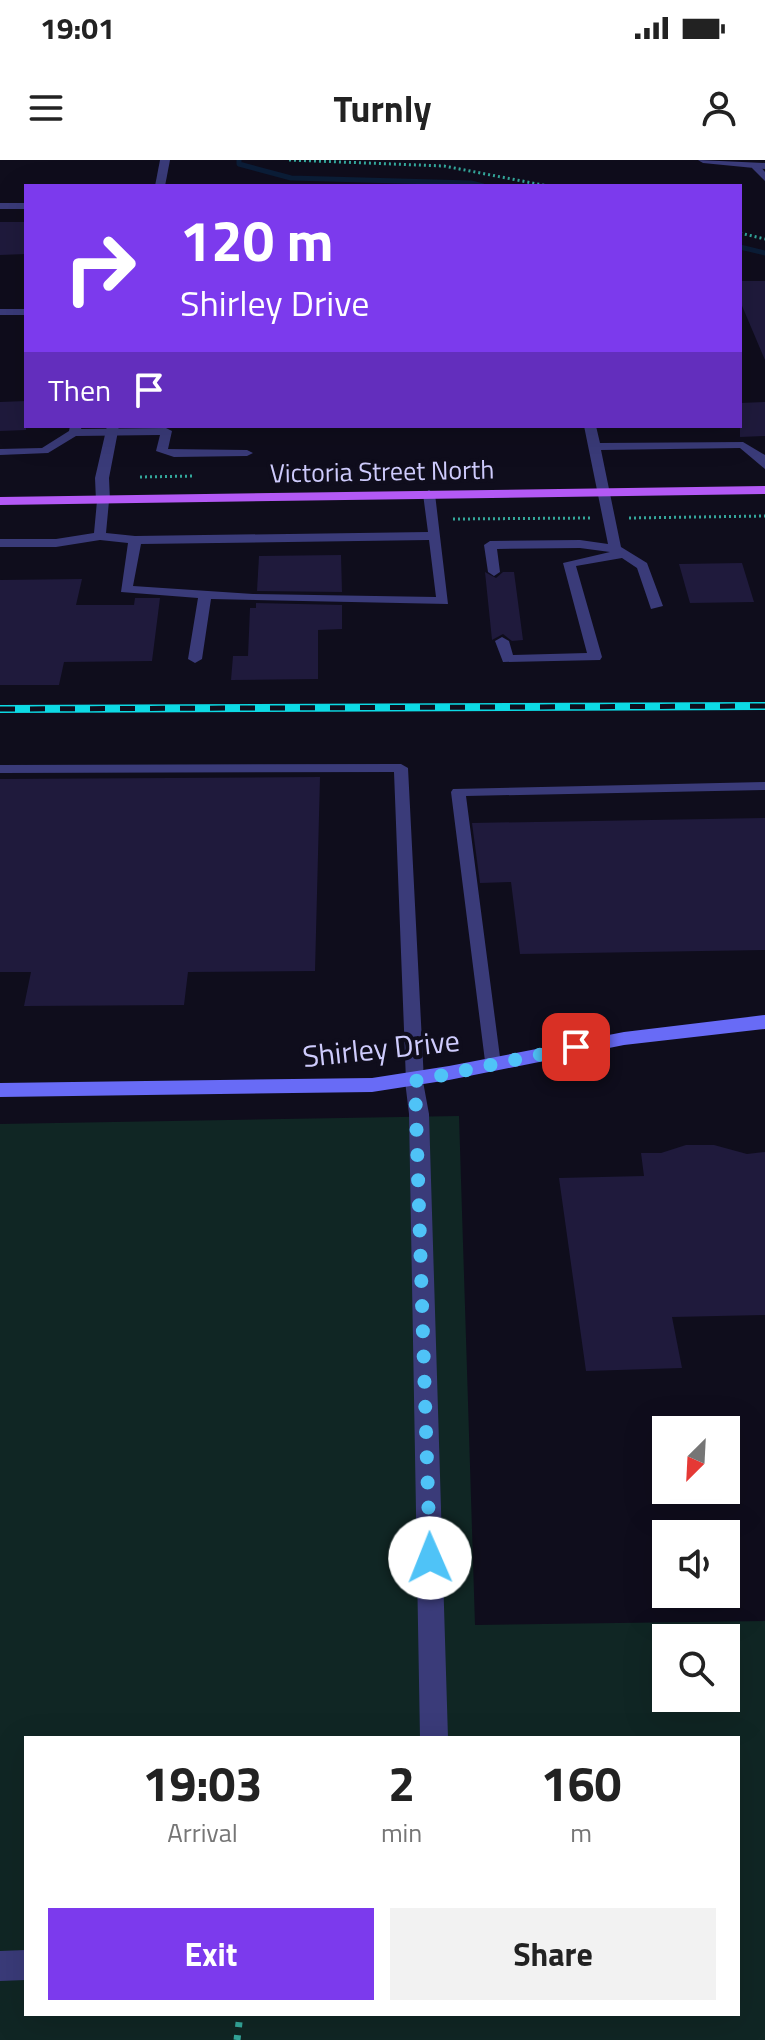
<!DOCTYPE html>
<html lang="en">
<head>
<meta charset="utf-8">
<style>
  :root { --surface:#fff; --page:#f2f2f2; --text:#222; --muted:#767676; --accent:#7c3aed }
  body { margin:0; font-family:"Titillium Web",sans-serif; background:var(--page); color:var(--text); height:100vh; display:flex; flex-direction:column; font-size:30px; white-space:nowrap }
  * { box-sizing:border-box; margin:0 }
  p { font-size:26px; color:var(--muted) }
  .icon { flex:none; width:44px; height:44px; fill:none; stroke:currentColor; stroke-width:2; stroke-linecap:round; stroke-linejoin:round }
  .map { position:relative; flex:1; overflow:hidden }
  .drawer { position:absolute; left:24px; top:1576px; width:716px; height:280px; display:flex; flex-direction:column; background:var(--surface); border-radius:0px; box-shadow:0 8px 32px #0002 }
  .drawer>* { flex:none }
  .banner { position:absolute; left:24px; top:24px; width:718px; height:244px; border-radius:0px; box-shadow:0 8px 32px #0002; background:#7c3aed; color:#fff; overflow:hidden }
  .needle { width:52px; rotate:204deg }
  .buttons { position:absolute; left:652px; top:1256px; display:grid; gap:16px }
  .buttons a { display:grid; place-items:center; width:88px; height:88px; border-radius:0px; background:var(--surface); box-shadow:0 8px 32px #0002; font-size:40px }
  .pin { position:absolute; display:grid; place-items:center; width:68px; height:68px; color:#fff; margin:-34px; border-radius:16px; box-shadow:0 4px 12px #0006 }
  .me { position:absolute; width:88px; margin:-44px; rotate:359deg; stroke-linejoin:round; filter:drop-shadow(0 0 6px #0008) }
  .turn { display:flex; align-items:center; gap:28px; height:168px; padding:0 24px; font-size:36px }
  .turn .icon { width:104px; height:104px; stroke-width:2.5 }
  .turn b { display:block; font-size:56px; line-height:68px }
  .then { display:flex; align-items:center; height:76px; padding:0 24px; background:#0003; gap:16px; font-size:30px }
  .eta { display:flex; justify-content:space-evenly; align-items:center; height:136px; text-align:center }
  .eta b { font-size:48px; font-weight:700; line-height:56px }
  .cta { display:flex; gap:16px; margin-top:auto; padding:16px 24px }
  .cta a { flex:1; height:92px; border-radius:0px; background:var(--accent); color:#fff; font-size:32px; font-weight:700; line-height:92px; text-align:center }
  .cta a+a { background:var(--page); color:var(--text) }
  .status { display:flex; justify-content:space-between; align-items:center; height:56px; padding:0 40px; background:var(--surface); direction:ltr }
  .status svg { height:22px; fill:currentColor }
  header { display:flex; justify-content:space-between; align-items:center; height:104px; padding:0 24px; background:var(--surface); font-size:36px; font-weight:700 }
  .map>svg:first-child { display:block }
  .green { fill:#102624; fill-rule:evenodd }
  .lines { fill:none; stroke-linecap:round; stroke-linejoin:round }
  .stream { stroke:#0b1d37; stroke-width:5 }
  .building { fill:#1f1a3c }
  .path-far1 { stroke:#34a79b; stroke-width:3; stroke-dasharray:2 3; stroke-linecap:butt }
  .path { stroke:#34a79b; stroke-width:7; stroke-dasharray:5 8; stroke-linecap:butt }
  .lane { fill:#3a3b79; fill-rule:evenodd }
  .street { fill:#3a3b79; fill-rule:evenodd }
  .secondary { fill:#686bf6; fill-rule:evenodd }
  .primary { fill:#b359f5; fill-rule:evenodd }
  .rail-casing { stroke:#0ddae5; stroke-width:8 }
  .rail { stroke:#0f0d1c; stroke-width:5; stroke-dasharray:15; stroke-linecap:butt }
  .route { stroke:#4fc3f7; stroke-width:14; stroke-dasharray:0 25.2 }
  .labels { text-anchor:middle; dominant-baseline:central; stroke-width:8; stroke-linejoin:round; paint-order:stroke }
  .far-street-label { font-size:26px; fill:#cecbfc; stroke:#0f0d1c }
  .street-label { font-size:30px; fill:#cecbfc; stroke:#0f0d1c }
</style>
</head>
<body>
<div class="status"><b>19:01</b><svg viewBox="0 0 49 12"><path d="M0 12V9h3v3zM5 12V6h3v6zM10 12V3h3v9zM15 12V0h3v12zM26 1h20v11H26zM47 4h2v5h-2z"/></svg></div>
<header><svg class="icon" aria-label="menu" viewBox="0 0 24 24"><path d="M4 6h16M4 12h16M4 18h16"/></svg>Turnly<svg class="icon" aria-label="person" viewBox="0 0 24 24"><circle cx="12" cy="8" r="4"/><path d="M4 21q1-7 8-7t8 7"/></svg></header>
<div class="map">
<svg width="765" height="1880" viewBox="0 0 765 1880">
  <rect width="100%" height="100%" fill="#0f0d1c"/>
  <path class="green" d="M 459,956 L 475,1465 L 765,1461 L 765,1880 L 0,1880 L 0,964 ZM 666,1478 L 726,1478 L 726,1538 L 666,1538 ZM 26,1578 L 738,1578 L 738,1854 L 26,1854 Z"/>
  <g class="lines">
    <g class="stream">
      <polyline points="239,0 239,4 291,18 471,23 483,26"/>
      <polyline points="740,87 765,93"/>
    </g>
  </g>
  <g class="building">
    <polygon points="0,62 26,62 26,94 0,95"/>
    <polygon points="740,121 765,121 765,200 740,141"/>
    <polygon points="26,241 26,270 0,271 0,242"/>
    <polygon points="765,242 765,276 740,277 740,243"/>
    <polygon points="341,395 342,432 257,431 259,396"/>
    <polygon points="742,403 754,442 690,443 679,404"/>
    <polygon points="485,412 496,418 503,412 514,412 523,480 512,481 503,474 492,480"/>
    <polygon points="82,419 76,445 134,445 135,438 160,438 152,501 64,502 59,525 0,525 0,420"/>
    <polygon points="256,443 342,445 342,469 318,470 318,519 231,520 233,496 248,496 250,448 256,448"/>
    <polygon points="320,617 315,811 188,812 184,845 24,846 31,812 0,812 0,619"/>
    <polygon points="765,658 765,790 520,794 511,722 480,723 472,663"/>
    <polygon points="686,985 714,985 747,994 765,992 765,1155 672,1157 682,1208 586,1211 559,1018 644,1016 641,993 661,993"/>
  </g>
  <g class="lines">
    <g class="path-far1">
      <polyline points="289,0 444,6 548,26"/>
      <polyline points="740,73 765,79"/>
      <polyline points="140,317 194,316"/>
      <polyline points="629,358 765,356"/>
      <polyline points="453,359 591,358"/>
    </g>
    <polyline class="path" points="237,1880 240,1854"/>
    <g class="lane">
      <polygon points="752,4 758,4 765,12 765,21 752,8"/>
      <rect x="0" y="149" width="26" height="6"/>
      <polygon points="70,266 82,266 81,269 166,268 172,271 168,289 247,290 253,293 247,296 174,297 156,291 160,275 76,276 48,293 0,295 0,289 42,288 69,271"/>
      <polygon points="584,266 596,266 600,283 743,282 765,295 765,309 740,288 601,290 621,387 647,403 663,446 651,449 637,408 622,398 576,406 602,497 600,500 503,502 495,481 502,477 509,481 513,495 587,493 563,403 610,392 580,388 497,389 500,412 494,416 488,412 484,385 490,381 580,380 608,384"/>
      <path d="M 429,330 L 435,334 L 448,444 L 211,439 L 202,499 L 195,503 L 188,499 L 198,438 L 121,432 L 128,383 L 100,380 L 56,387 L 0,387 L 0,379 L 56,379 L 94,373 L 97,341 L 103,337 L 109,341 L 106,373 L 135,376 L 428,372 L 423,334 ZM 429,380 L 436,437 L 253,434 L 133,426 L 141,384 Z"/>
      <polygon points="401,604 408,608 424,921 415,927 406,921 394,612 0,613 0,605"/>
      <polygon points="765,622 765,630 466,636 501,905 492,911 486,909 451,632 453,629"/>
    </g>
    <g class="street">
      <polygon points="160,0 170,0 165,26 155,26"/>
      <polygon points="698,0 765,3 765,9 703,3"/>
      <rect x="0" y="43" width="26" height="6"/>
      <polygon points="107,266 119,266 109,318 110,341 103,345 96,341 95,318"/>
      <polygon points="415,914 422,916 429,954 448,1578 420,1578 409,954 405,921 408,916"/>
      <polygon points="26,1790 26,1820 0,1821 0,1791"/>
    </g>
    <polygon class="secondary" points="765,855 765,869 624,885 449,920 372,932 0,937 0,923 372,918 449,906 624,872"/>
    <polygon class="primary" points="765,326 765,334 0,345 0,337"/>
    <g class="rail-casing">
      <polyline id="rail" points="0,549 765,546"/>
    </g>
    <use href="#rail" class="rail"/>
  </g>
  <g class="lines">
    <polyline class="route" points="430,1398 415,921 576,887"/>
  </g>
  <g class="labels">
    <g class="far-street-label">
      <text transform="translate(382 311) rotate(-1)">Victoria Street North</text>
    </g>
    <g class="street-label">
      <text transform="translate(381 888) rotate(-6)">Shirley Drive</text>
    </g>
  </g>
</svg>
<div class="buttons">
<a><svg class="needle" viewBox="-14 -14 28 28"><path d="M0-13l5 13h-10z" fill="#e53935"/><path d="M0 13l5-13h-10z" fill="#767676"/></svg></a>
<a><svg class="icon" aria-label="sound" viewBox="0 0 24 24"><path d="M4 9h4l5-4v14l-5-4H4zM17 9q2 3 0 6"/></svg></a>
<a><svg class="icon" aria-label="search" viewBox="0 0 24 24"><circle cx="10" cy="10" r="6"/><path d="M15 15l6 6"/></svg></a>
</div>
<div class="pin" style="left:576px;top:887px;background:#d93025"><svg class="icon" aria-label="arrive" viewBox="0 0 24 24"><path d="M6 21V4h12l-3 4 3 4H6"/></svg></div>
<svg class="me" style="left:430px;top:1398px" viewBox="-20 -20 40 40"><circle r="19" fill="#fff"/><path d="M0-13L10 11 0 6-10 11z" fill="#4fc3f7"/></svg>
<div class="banner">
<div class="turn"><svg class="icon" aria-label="right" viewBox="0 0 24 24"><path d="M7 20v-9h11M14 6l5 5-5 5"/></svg><div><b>120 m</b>Shirley Drive</div></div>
<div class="then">Then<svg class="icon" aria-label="arrive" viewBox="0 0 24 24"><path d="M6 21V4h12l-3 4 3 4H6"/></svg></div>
</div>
<section class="drawer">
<div class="eta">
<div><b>19:03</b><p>Arrival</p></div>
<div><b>2</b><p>min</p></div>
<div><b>160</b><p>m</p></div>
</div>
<div class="cta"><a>Exit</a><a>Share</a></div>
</section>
</div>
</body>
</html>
